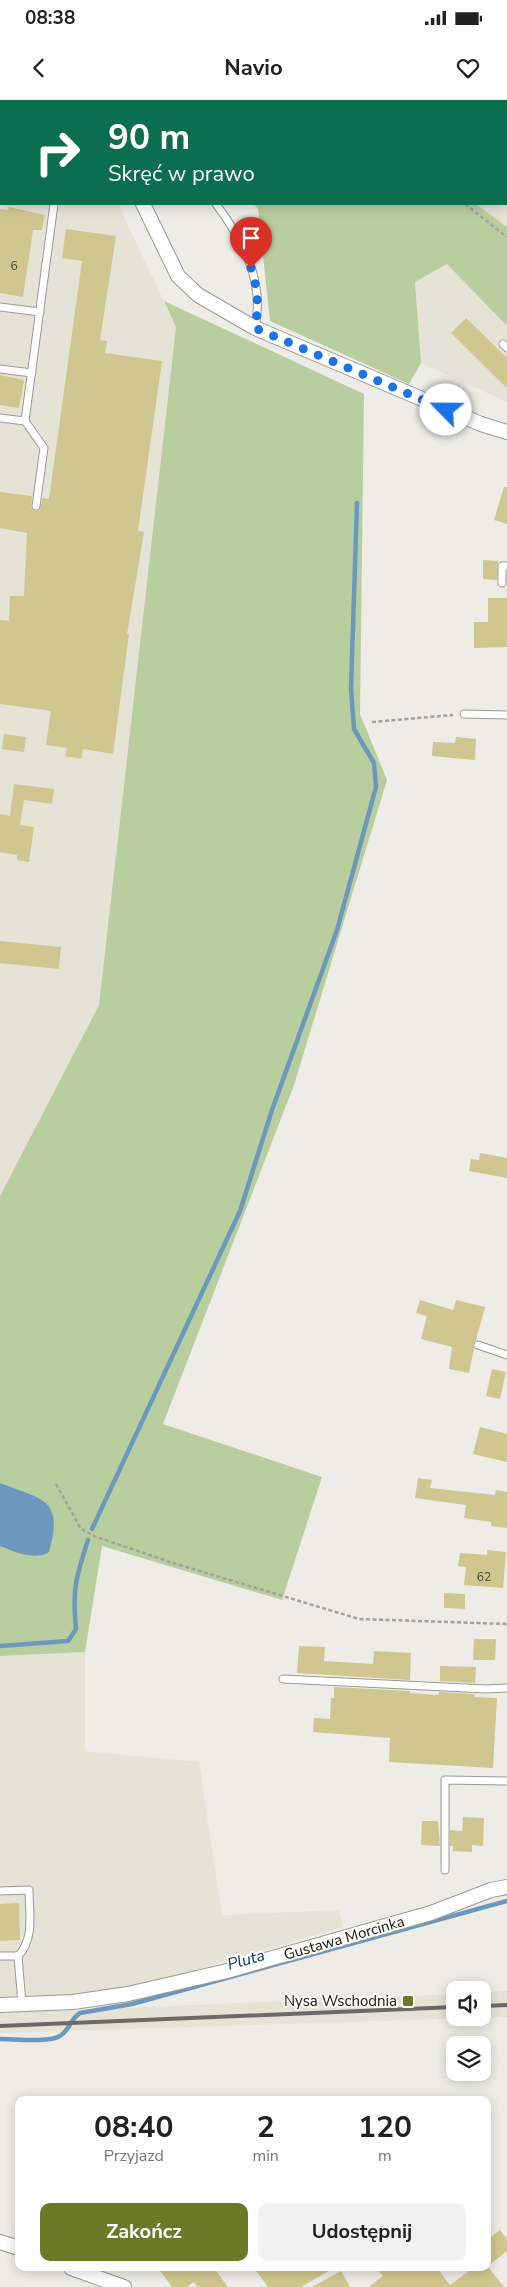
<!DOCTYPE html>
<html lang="pl">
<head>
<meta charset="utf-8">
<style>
  :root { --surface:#fff; --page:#f2f2f2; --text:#222; --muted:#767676; --accent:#6c7a27 }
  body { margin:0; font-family:"Nunito Sans",sans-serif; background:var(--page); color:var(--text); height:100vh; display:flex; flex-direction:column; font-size:19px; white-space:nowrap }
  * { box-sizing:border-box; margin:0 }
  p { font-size:16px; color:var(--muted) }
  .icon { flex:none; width:28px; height:28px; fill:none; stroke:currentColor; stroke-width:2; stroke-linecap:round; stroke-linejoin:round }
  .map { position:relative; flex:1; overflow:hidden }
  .sheet { position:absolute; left:15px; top:1996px; width:476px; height:175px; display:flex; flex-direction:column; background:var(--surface); border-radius:10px; box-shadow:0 2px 12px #0003 }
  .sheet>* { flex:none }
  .hud { position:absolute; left:0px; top:0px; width:508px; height:105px; box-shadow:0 2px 12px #0003; background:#0b6e4f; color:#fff; overflow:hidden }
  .tools { position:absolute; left:446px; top:1881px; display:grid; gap:10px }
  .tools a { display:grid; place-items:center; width:45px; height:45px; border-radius:10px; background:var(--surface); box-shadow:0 2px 12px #0003; font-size:25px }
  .pin { position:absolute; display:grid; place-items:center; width:42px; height:42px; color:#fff; margin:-51px -21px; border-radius:50% 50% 50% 0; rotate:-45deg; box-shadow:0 0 5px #0007 }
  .pin .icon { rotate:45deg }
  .me { position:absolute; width:55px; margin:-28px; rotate:293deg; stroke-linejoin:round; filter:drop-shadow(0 0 4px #0008) }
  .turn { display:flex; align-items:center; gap:18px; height:105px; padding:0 25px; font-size:22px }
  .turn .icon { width:65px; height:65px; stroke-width:2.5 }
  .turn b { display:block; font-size:35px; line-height:42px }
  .eta { display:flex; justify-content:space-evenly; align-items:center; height:85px; text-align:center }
  .eta b { font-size:30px; font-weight:700; line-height:35px }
  .cta { display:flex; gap:10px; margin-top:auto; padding:10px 25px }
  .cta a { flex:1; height:58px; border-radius:10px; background:var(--accent); color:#fff; font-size:20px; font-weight:700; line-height:58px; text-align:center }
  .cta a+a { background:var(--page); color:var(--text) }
  .status { display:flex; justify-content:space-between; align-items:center; height:35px; padding:0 25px; background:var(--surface); direction:ltr }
  .status svg { height:14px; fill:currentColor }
  header { display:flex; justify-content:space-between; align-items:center; height:65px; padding:0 25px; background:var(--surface); font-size:22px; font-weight:700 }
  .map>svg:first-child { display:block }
  .built { fill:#e5e3d6 }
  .green { fill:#b9ce9e }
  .water { fill:#6c98bd }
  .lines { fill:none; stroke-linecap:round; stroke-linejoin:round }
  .stream { stroke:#6c98bd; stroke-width:4.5 }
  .building { fill:#d0c68f }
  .service-casing { stroke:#9a9994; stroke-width:9 }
  .minor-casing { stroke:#9a9994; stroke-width:16 }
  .path { stroke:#a2a29e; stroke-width:2.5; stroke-dasharray:4 2.5; stroke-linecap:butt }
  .service { stroke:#fff; stroke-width:7 }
  .minor { stroke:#fff; stroke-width:14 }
  .rail { stroke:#6a6a67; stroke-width:4 }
  .route { stroke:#1a73e8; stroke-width:9; stroke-dasharray:0 16.2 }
  .poi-dot { fill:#6c7a27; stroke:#fbfaf4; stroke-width:2 }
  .labels { text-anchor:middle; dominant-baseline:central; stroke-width:4; stroke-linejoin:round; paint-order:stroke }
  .number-label { font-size:12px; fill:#444132 }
  .street-label { font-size:15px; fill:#151513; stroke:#fbfaf4 }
  .poi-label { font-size:15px; fill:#151513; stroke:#fbfaf4; text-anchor:end }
  .water-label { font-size:16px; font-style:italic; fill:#00375a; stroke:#fbfaf4 }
</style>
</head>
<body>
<div class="status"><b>08:38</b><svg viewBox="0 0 49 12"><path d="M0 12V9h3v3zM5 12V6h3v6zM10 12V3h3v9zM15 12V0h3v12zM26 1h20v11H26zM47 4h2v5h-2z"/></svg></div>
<header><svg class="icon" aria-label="back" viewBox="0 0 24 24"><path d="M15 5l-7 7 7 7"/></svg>Navio<svg class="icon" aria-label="heart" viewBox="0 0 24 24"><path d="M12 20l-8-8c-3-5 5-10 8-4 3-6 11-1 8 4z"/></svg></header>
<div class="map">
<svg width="507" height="2187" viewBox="0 0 507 2187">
  <rect width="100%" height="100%" fill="#edece7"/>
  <g class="built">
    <polygon points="507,31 507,127 476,104 506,104"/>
    <polygon points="0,92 1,104 118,104 176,227 99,905 0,1096"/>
    <polygon points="447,164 507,226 507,302 421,263 415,182"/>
    <polygon points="85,1552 85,1651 199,1662 222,1815 339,1810 343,1827 54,1911 455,1894 455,1918 482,1918 483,1892 507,1891 507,1917 0,1933 0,1556"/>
  </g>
  <g class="green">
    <polygon points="281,0 507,0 507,31 506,1 279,1"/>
    <polygon points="254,104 476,104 507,127 507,226 447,164 415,182 421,263 409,284 270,221 258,109"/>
    <polygon points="164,201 364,294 360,614 387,680 294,985 163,1324 322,1377 282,1500 102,1446 85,1552 0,1556 0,1096 99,905 176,227"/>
  </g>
  <path class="water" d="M 0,1383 C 43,1400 64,1398 49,1452 C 35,1461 15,1452 0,1446 Z"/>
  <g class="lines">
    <g class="stream">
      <polyline points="92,1429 240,1111 272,1010 337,830 376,687 374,663 354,629 351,588 357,403"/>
      <path d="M 0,1546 L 68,1541 L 76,1529 C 72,1490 76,1477 88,1440"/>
      <path d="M 0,1939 C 15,1939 48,1943 60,1936 C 70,1930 70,1919 80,1913 L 132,1904 L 507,1801"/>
    </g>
  </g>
  <g class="building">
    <polygon points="9,107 45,115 42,130 33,130 23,197 0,193 0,109 8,110"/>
    <polygon points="66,129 116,136 100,240 107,241 105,253 162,261 138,431 144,432 127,534 129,534 113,654 83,649 81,659 65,656 67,648 46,645 51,611 0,604 0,520 9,521 10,496 24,496 27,433 0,428 0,392 32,396 31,408 35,411 40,409 43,398 49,399 82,161 62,158"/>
    <polygon points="466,218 507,258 507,288 451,233"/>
    <polygon points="0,275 24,280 19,308 0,305"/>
    <polygon points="504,387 507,387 507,424 494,420"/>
    <polygon points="483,460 498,461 497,480 483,479"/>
    <polygon points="488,498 507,498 507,547 474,548 474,522 488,522"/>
    <polygon points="4,634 26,637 24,652 2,649"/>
    <polygon points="456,637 476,639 475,660 432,656 433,642 455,643"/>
    <polygon points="14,684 54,689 52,704 24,700 20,725 34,727 29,762 17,760 17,755 0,752 0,714 10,716"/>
    <polygon points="0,841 61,847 59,869 0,863"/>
    <polygon points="480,1053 507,1058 507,1078 469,1071 471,1059 479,1060"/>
    <polygon points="420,1200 453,1210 456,1200 485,1207 476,1240 473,1244 474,1249 469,1273 449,1269 452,1247 421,1239 427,1216 416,1213"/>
    <polygon points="492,1269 506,1272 500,1299 486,1296"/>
    <polygon points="480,1327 507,1334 507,1362 473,1354"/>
    <polygon points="418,1378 432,1380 430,1388 495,1395 496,1390 507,1392 507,1428 491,1426 491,1422 464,1418 466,1405 415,1398"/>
    <polygon points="487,1450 506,1452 503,1488 464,1485 466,1467 458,1466 460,1453 487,1455"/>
    <polygon points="444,1493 465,1494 465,1509 444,1508"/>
    <polygon points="474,1539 496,1539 495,1560 473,1560"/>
    <polygon points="299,1546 325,1547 324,1561 373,1564 374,1551 411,1553 410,1580 297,1573"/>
    <polygon points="440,1566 476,1567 475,1583 440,1581"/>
    <polygon points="334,1587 410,1591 410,1593 439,1595 439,1592 475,1594 474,1597 497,1598 493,1668 389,1662 390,1638 313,1632 314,1618 330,1619 331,1598 334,1598"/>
    <polygon points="463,1717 484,1718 483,1746 472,1745 472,1752 453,1751 453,1746 450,1746 450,1730 462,1731"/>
    <polygon points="422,1721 438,1721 440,1746 421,1745"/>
    <polygon points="19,1803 20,1840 0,1841 0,1804"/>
    <polygon points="500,2130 507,2139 507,2151 488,2166 488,2139"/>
    <polygon points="158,2168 214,2168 228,2187 197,2187 194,2182 187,2187 172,2187"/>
    <polygon points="254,2168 334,2168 301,2187 268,2187"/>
    <polygon points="377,2168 437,2168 450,2185 473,2168 489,2168 504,2187 369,2187 383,2176"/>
    <polygon points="341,2171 350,2187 312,2187"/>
  </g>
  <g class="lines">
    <g class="service-casing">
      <g id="service">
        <polyline points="58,0 61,1"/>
        <polyline points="153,0 155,1"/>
        <polyline points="12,1 14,0"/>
        <polyline points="239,1 242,0"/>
        <polyline points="0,21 1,17"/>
        <polyline points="0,41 1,44"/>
        <path d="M 216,104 C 243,140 265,182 255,228"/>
        <polyline points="0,207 40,212"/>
        <polyline points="503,244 507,248"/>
        <polyline points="0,269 32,273"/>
        <polyline points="0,318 25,321 54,104"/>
        <polyline points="25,321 44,348 36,406"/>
        <polyline points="502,483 502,466 507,466"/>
        <polyline points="464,614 507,615"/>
        <polyline points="478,1245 507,1255"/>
        <polyline points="283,1579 486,1589 507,1588"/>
        <polyline points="445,1770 445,1680 507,1681"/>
        <path d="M 0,1791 L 29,1790 C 29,1812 35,1839 18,1856"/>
        <polyline points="0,1856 18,1856 22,1904"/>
      </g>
    </g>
    <g class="minor-casing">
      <g id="minor">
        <polyline points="0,65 1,65"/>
        <polyline points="143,104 178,176 198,195 255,228 481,324 507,332"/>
        <polyline points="0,1905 73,1902 128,1894 227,1871 431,1813 491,1790 507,1787"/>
        <polyline points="0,2142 19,2148"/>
        <polyline points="71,2168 124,2187"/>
      </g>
    </g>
    <g class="path">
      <polyline points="313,0 315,1"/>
      <polyline points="424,1 425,0"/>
      <polyline points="465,104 507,137"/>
      <polyline points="372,622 453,615"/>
      <polyline points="56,1384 81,1429 94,1436 170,1462 359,1519 507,1524"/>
    </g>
    <use href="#service" class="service"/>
    <use href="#minor" class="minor"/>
    <g class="rail">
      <polyline points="482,1906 507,1905"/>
      <polyline points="0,1926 455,1907"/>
    </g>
  </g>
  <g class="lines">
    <path class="route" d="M 251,168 C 258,189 259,207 255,228 L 446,310"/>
  </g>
  <rect class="poi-dot" x="402" y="1895" width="12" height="12" rx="2.5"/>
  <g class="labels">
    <g class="number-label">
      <text x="14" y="166">6</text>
      <text x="484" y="1477">62</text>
    </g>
    <g class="street-label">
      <text transform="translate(344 1838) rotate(-16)">Gustawa Morcinka</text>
    </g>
    <g class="poi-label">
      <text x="397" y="1901">Nysa Wschodnia</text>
    </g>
    <g class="water-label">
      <text transform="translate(246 1860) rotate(-15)">Pluta</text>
    </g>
  </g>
</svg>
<div class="tools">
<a><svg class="icon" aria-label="sound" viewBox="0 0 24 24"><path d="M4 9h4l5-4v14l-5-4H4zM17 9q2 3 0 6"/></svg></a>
<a><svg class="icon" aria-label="layers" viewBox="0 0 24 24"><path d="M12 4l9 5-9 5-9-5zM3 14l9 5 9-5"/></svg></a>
</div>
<div class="pin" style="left:251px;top:168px;background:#d93025"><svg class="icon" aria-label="arrive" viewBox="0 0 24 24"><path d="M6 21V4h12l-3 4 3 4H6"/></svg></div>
<svg class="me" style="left:446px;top:310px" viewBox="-20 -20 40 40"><circle r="19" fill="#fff"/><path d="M0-13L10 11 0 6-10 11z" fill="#1a73e8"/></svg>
<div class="hud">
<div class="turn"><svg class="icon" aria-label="right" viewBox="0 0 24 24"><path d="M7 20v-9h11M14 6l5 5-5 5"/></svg><div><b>90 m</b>Skręć w prawo</div></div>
</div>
<section class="sheet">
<div class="eta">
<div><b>08:40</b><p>Przyjazd</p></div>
<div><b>2</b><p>min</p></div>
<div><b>120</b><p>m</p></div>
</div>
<div class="cta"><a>Zakończ</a><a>Udostępnij</a></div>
</section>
</div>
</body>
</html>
